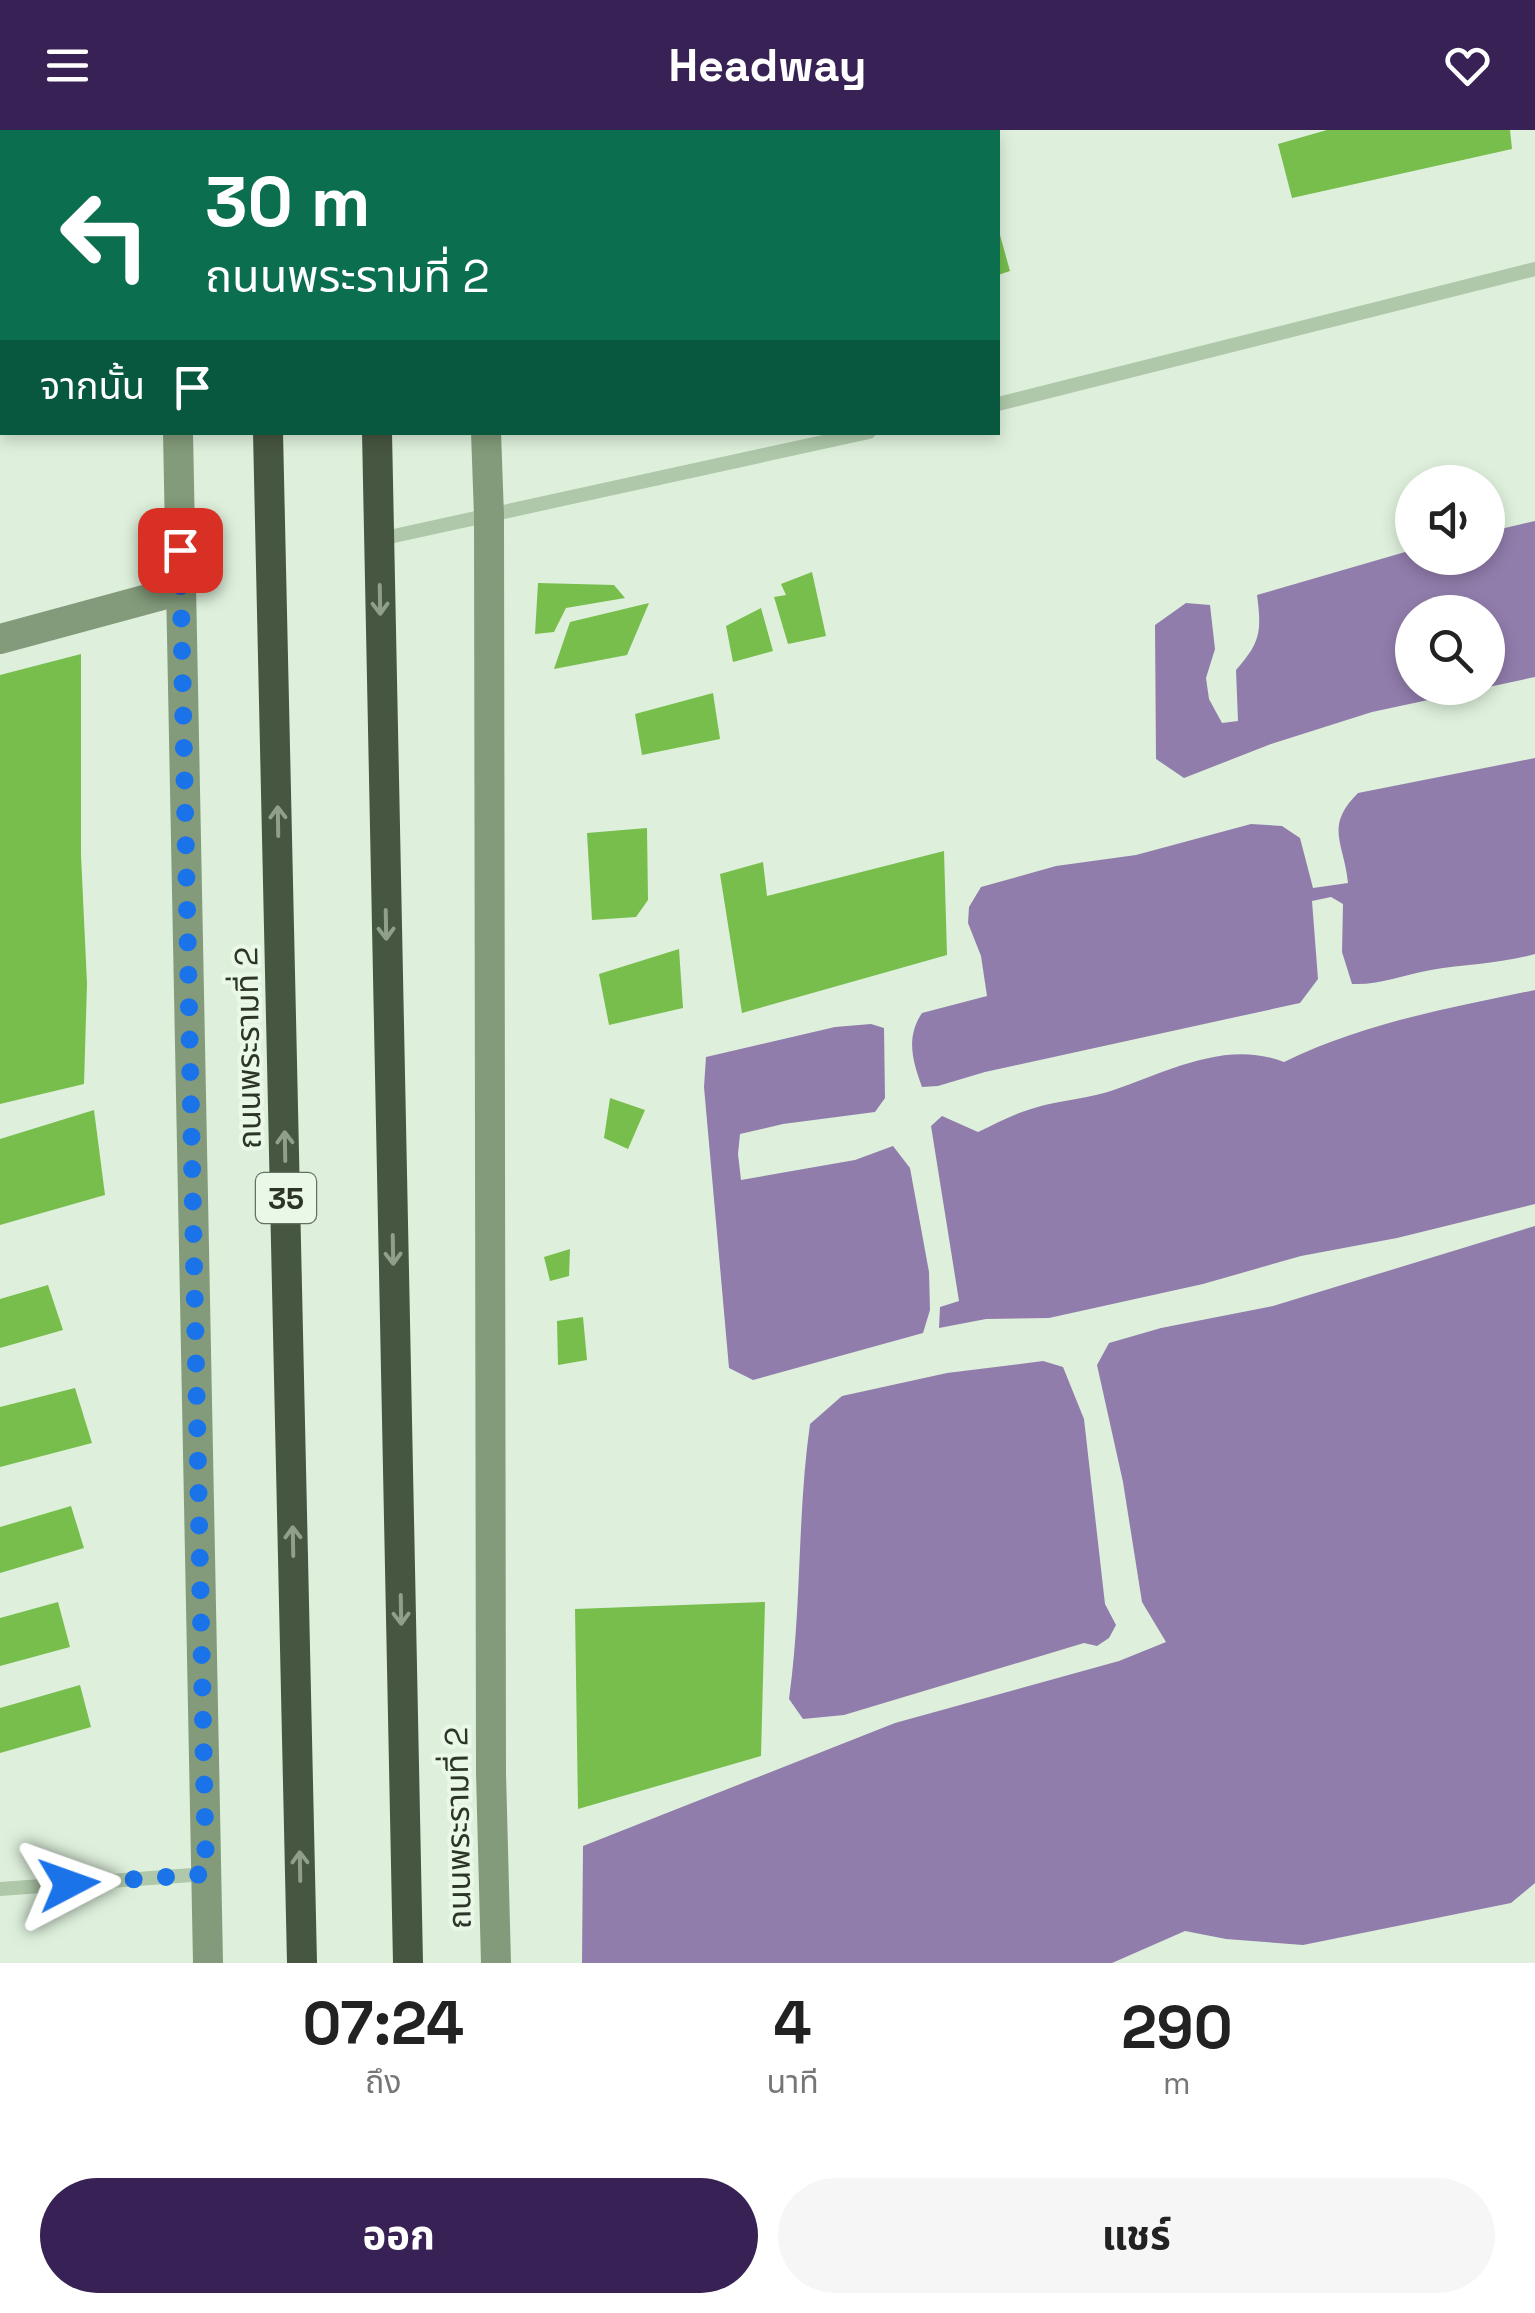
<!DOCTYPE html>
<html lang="th">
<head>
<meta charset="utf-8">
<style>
  :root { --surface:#fff; --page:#f6f6f6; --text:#222; --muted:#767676; --accent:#382154 }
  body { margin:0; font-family:"Space Grotesk","Noto Sans Thai",sans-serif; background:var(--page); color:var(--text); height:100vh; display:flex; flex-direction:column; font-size:38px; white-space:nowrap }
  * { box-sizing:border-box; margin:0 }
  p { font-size:32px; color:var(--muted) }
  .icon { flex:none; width:55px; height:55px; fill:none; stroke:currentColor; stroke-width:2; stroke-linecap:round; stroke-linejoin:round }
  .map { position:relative; height:1833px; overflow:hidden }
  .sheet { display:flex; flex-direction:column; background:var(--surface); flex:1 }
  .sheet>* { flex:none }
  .hud { position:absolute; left:0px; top:0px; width:1000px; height:305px; box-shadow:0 5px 15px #0003; background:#0b6e4f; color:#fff; overflow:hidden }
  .buttons { position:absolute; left:1395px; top:335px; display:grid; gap:20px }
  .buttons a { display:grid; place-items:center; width:110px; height:110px; border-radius:50%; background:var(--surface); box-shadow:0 5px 15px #0003; font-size:50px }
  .pin { position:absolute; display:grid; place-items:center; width:85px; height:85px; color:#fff; margin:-42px; border-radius:20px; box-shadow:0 5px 15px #0006 }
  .me { position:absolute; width:110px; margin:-55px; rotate:86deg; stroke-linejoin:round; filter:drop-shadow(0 0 8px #0008) }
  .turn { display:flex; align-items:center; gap:35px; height:210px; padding:0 40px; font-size:45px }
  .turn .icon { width:130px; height:130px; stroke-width:2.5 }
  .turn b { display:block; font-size:70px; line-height:85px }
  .then { display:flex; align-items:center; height:95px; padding:0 40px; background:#0003; gap:20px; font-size:38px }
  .eta { display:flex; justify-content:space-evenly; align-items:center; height:170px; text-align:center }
  .eta b { font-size:60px; font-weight:700; line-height:70px }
  .action { display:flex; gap:20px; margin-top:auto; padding:20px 40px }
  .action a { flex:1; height:115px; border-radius:60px; background:var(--accent); color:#fff; font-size:40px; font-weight:700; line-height:115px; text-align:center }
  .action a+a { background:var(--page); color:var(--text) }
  header { display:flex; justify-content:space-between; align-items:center; height:130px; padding:0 40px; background:var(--accent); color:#fff; font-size:45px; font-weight:700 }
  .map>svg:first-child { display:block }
  .water { fill:#917dac; fill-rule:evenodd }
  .building { fill:#77be4d }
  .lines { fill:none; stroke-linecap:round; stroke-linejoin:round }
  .lane { stroke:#aec8a9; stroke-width:14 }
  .secondary { stroke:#839b7a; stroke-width:30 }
  .highway { stroke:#475640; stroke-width:30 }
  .oneway { stroke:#909f8c }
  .route { stroke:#1a73e8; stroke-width:18; stroke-dasharray:0 32.4 }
  .labels { text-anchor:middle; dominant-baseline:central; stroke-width:8; stroke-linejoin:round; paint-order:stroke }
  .shield { fill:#eaf8e8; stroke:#657062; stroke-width:2.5 }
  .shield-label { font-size:30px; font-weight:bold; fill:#2c3528 }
  .street-label { font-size:32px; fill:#2c3528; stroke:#eaf8e8 }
</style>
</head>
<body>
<header><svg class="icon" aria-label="menu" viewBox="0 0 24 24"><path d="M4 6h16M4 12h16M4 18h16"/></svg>Headway<svg class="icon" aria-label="heart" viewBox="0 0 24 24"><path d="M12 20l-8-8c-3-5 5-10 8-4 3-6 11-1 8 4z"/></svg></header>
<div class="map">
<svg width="1535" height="1833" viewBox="0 0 1535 1833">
  <rect width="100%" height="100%" fill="#def0dc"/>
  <g class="water">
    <path d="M 1535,391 L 1535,547 L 1372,582 L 1271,614 L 1184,648 L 1156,629 L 1155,495 L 1186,473 L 1210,475 L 1215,519 L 1206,548 L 1209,569 L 1222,593 L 1238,591 L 1236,540 C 1260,513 1262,502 1257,465 L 1412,420 L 1412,428 L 1488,428 L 1488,402 ZM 1488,482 L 1488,558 L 1412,558 L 1412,482 Z"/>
    <path d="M 1535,628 L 1535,824 C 1500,834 1466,834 1431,840 C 1402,845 1382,855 1352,854 L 1342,822 L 1343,774 L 1331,767 L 1312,771 L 1318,849 L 1300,873 L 985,942 L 938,956 L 922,957 C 912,930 906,907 922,883 L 987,866 L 981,826 L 968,793 L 969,777 L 981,757 L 1056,736 L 1136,725 L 1251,694 L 1282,696 L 1300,708 L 1313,758 L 1348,753 C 1344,712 1324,697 1358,663 Z"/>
    <path d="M 1535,860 L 1535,1074 L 1397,1108 L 1301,1126 L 1203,1154 L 1049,1188 L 986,1189 L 939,1198 L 940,1177 L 959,1171 L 931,996 L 942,986 L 978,1002 C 995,994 1011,985 1028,980 C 1053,971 1080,970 1104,963 C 1162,945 1223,908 1284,932 C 1364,893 1449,878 1535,860 Z"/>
    <polygon points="871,894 884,898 885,968 875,982 783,994 740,1004 738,1024 741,1050 855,1030 893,1016 910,1038 929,1142 930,1180 923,1203 753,1250 729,1238 704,957 706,927 835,897"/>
    <polygon points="1535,1096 1535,1753 1511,1773 1303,1815 1226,1809 1185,1801 1112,1833 582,1833 583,1716 895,1593 1119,1531 1166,1512 1142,1472 1123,1352 1097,1235 1109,1213 1161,1198 1273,1176"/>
    <path d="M 1043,1231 L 1063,1237 L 1084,1289 L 1105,1474 L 1116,1495 L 1109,1508 L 1097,1516 L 1084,1513 L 844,1585 L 803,1589 L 789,1569 C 802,1477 797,1385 810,1294 L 842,1266 L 947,1243 Z"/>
  </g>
  <g class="building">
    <polygon points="1327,0 1510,0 1512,19 1292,68 1278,14"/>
    <polygon points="998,98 1010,141 998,145"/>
    <polygon points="812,442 826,506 788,514 774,467 786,465 781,454"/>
    <polygon points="538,453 614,455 625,468 566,478 554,502 535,504"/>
    <polygon points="649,473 627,525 554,539 570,492"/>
    <polygon points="761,478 773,521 733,532 726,496"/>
    <polygon points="81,524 81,725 87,854 84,954 0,974 0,545"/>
    <polygon points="713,563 720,609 642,625 635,584"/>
    <polygon points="647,698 648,770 636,787 592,790 587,703"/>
    <polygon points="944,721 947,825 742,883 720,744 763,732 767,766"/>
    <polygon points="679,819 683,878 609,895 599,844"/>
    <polygon points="610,968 645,980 628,1019 604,1008"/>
    <polygon points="94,980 105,1065 0,1095 0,1009"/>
    <polygon points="570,1119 569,1146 550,1151 544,1127"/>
    <polygon points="48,1155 63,1200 0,1218 0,1169"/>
    <polygon points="583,1187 587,1230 558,1235 557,1191"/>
    <polygon points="75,1258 92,1313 0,1337 0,1277"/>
    <polygon points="71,1376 84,1418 0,1443 0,1397"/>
    <polygon points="58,1472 70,1517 0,1536 0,1488"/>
    <polygon points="765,1472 761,1626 578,1679 575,1479"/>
    <polygon points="80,1555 91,1597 0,1623 0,1578"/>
  </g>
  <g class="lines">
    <g class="lane">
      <polyline points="0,97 2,96"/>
      <polyline points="998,274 1535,139"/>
      <polyline points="380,409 869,302"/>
      <polyline points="0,1759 206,1744"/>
    </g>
    <g class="secondary">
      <polyline points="172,0 172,2"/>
      <polyline points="473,0 473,2"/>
      <polyline points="178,302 208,1833"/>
      <polyline points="486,302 489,386 491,1643 496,1833"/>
      <polyline points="0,509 181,460"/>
    </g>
    <g class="highway">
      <polyline points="257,0 257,2"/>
      <polyline points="366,0 366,2"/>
      <polyline points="268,302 302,1833"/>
      <polyline points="377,302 408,1833"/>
    </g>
  </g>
  <defs><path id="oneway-shaft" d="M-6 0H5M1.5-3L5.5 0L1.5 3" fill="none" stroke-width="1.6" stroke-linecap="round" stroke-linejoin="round" transform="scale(2.5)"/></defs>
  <g class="oneway">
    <use href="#oneway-shaft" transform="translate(380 470) rotate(89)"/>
    <use href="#oneway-shaft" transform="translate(278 691) rotate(-91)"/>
    <use href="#oneway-shaft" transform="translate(386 795) rotate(89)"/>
    <use href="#oneway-shaft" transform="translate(285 1016) rotate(-91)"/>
    <use href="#oneway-shaft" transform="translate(393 1120) rotate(89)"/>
    <use href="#oneway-shaft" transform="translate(293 1411) rotate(-91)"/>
    <use href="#oneway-shaft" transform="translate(401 1480) rotate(89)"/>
    <use href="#oneway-shaft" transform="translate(300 1736) rotate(-91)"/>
  </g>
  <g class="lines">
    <polyline class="route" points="69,1754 206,1744 180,420"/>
  </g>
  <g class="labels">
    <rect class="shield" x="256" y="1043" width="60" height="50" rx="8"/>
    <g class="shield-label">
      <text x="286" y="1068">35</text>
    </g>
    <g class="street-label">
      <text transform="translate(248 918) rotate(-91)">ถนนพระรามที่ 2</text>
      <text transform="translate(458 1698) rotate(-91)">ถนนพระรามที่ 2</text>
    </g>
  </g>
</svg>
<div class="buttons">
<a><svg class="icon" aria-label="sound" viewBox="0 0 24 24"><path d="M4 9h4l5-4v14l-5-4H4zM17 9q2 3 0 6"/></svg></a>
<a><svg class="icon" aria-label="search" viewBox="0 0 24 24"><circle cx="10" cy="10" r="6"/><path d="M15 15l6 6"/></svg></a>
</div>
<div class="pin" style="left:180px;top:420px;background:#d93025"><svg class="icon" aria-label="arrive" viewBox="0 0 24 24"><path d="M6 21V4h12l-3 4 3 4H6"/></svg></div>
<svg class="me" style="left:69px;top:1754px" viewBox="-20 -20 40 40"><path d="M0-17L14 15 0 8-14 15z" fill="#1a73e8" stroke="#fff" stroke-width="4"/></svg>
<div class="hud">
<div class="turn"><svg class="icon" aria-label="left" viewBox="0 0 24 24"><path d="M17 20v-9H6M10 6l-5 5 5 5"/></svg><div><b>30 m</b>ถนนพระรามที่ 2</div></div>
<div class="then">จากนั้น<svg class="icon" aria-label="arrive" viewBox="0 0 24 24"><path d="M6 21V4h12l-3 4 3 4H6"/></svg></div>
</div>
</div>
<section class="sheet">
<div class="eta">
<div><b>07:24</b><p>ถึง</p></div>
<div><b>4</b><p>นาที</p></div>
<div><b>290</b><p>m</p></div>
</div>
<div class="action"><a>ออก</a><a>แชร์</a></div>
</section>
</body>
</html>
